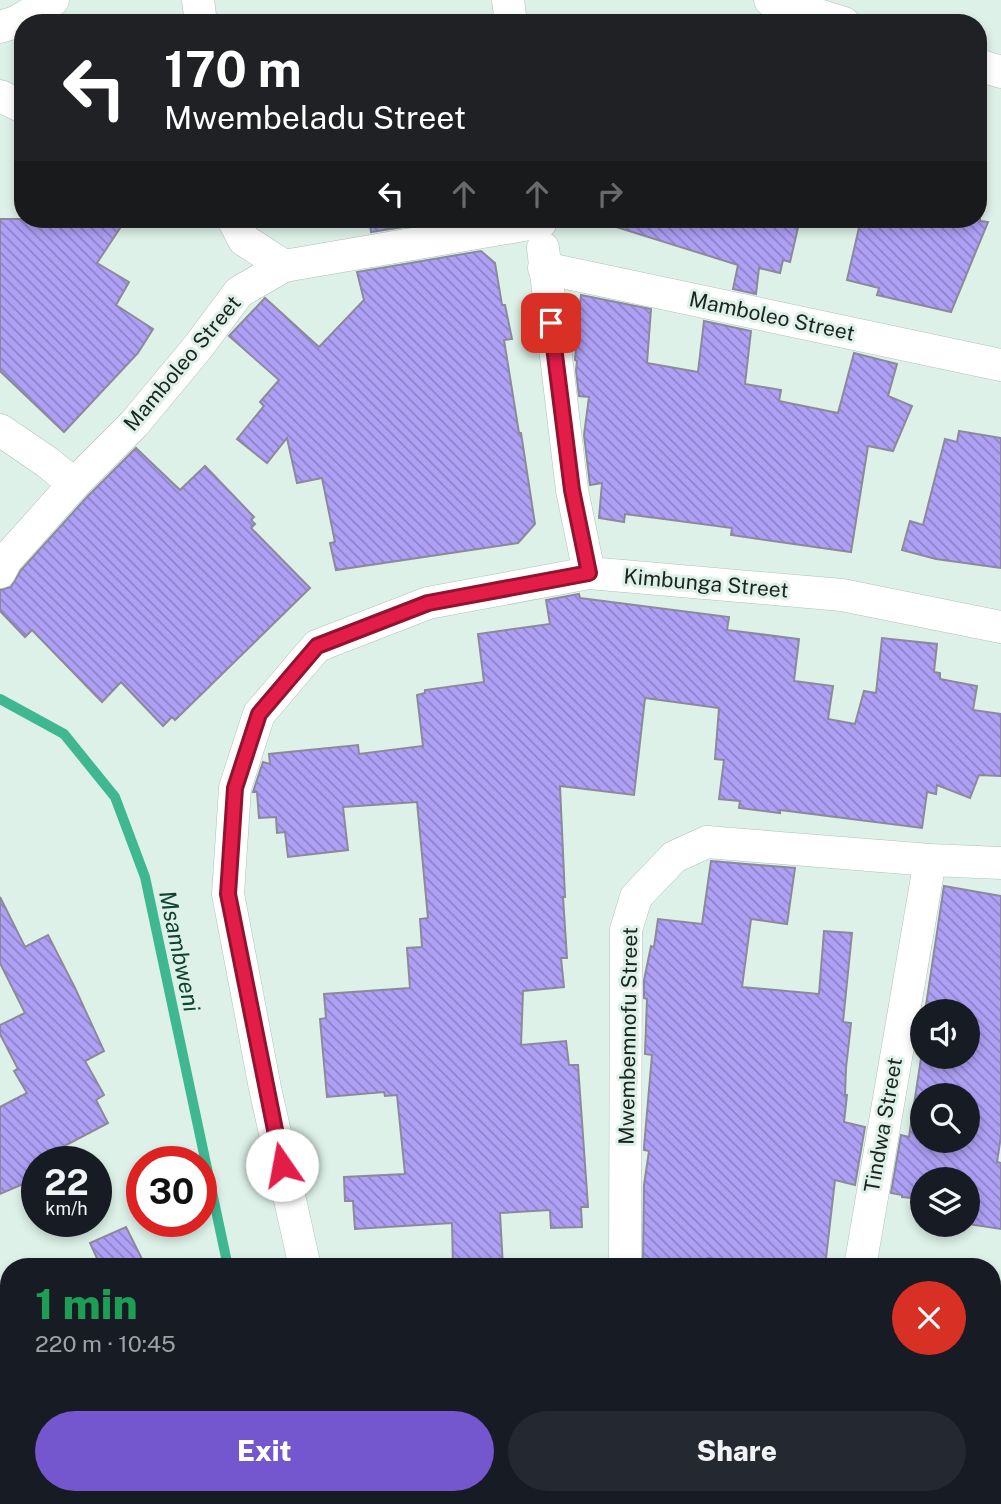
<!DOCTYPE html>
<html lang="en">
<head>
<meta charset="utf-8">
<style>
  :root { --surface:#171b24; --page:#242831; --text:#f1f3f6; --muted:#9ea1a6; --accent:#7456cf }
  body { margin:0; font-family:"Public Sans",sans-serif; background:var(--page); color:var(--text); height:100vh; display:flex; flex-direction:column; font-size:26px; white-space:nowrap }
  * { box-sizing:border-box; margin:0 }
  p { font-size:23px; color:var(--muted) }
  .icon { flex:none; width:38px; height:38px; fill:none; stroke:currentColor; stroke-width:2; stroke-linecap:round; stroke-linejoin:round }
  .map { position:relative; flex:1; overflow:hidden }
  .details { position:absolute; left:0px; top:1258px; width:1001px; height:247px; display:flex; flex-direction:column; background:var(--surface); border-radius:28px 28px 0 0; box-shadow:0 4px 10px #0003 }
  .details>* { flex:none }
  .top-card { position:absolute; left:14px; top:14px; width:973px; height:214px; border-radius:28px; box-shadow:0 4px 10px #0003; background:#202124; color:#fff; overflow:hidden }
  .fabs { position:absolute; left:910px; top:999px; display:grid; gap:14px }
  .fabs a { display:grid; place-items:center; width:70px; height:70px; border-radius:50%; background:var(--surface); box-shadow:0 4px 10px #0003; font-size:35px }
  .speed { position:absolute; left:21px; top:1146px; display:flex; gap:14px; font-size:35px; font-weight:700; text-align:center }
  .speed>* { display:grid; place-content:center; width:91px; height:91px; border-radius:50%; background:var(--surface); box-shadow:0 4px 10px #0003; line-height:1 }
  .speed small { font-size:18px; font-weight:400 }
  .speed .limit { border:10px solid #d22; background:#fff; color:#111 }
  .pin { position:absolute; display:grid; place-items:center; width:60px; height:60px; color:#fff; margin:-30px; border-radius:14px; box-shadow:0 4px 10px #0006 }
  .me { position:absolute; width:77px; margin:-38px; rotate:348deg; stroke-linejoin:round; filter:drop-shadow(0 0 5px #0008) }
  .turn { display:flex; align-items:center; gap:24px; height:147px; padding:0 35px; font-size:32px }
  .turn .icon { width:91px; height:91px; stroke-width:2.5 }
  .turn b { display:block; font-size:49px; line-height:60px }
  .lanes { display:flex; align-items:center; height:66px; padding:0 35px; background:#0003; justify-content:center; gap:35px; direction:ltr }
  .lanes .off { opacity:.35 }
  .round { display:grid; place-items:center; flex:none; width:74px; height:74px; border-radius:37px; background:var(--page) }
  .head { display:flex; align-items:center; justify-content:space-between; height:119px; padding:0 35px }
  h1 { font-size:42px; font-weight:800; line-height:52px; color:#1e9e55 }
  .action { display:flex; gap:14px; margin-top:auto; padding:14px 35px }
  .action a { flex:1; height:80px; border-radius:42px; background:var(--accent); color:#fff; font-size:28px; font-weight:800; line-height:80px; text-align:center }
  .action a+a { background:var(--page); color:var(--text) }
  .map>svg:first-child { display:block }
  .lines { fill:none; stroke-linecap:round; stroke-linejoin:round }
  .stream { stroke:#3fb790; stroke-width:10 }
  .building { fill:url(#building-back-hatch); stroke:#8c8a9a; stroke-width:2; fill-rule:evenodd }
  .street-casing { stroke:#afc2ba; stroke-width:33 }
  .street { stroke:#fff; stroke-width:32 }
  .route-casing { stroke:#92132f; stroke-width:18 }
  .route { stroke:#e11d48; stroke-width:12 }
  .labels { text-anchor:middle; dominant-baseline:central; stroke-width:6; stroke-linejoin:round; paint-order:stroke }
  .street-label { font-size:21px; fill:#1c2320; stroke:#ddf1e8 }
  .water-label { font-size:23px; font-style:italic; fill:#104333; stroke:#ddf1e8 }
</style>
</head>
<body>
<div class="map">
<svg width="1001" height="1504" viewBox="0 0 1001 1504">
  <defs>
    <pattern id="building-back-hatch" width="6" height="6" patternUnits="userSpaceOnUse" patternTransform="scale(1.75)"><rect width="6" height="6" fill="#aea0f5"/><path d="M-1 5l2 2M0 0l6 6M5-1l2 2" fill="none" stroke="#8d82c6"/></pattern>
  </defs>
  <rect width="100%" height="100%" fill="#ddf1e8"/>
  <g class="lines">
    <g class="stream">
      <polyline points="0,699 64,734 115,797 145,877 228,1267"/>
      <polyline points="276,1496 278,1504"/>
    </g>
  </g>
  <g class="building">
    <polygon points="0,219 126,219 97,263 129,282 116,305 153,329 138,353 64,432 0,371"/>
    <polygon points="369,219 445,219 446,220 371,232"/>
    <polygon points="611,219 800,219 790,262 783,260 780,273 759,268 756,294 733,289 738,265 610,225"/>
    <polygon points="861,219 980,219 980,221 988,222 951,312 877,295 879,288 847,280"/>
    <polygon points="481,251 495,263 502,305 505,305 512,339 504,340 519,433 521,433 535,524 518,543 336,570 330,543 335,542 322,478 297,483 287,438 267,463 237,439 264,406 260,402 279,380 229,336 265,298 319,347 364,300 357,272"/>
    <polygon points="581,295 651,309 647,363 698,372 704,321 751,331 745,384 781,390 779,401 838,413 854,353 897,364 888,396 912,406 893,451 868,446 851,552 731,535 732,528 664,519 625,514 624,522 599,518 602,483 590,485 584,435 589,397 579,396 576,370 577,361 575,360"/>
    <polygon points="959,431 1001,438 1001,568 936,559 902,550 910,521 923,525 945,439 957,442"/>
    <polygon points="136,448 180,490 205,466 254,517 251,520 255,524 251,528 310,588 175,720 172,717 163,726 121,682 102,702 32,630 25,637 0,611 0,590 11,587 21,570 87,497"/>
    <polygon points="579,594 580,598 729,617 727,630 799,639 794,681 833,686 828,719 855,724 864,691 876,693 882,638 937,644 934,672 940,673 940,679 977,686 973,710 1001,714 1001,776 979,775 970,798 937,785 936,794 927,792 922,828 780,810 780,813 739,808 740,801 719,799 724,760 715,759 719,708 645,698 634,795 560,786 565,897 563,897 567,958 561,958 564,987 523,991 521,1045 566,1041 569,1065 578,1065 588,1207 581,1207 582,1227 551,1228 550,1210 500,1213 503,1267 453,1267 452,1223 355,1229 353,1201 345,1201 344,1177 405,1174 397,1095 385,1096 384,1092 327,1097 320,1019 326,1018 324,994 410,988 407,948 422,947 420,919 428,918 417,802 343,807 348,850 288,857 285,832 277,833 276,817 259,818 257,792 253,792 263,762 270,764 269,754 358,745 359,754 423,746 417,695 425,693 425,690 484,682 478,634 550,624 546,600"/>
    <polygon points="711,861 795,868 787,924 751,919 742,987 819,994 824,931 852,933 843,1022 851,1023 846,1068 845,1095 847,1095 844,1122 865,1127 855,1185 835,1180 825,1267 796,1264 796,1267 761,1267 708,1258 707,1267 658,1267 658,1263 643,1262 644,1185 649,1151 644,1150 644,1147 652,1055 645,1054 647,999 644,998 644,980 651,946 654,947 658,919 702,924"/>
    <path d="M 944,886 L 1001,896 L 1001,1136 L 997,1162 L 1001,1163 L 1001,1229 L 968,1224 L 968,1180 L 922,1180 L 922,1199 L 902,1197 L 902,1195 L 891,1193 L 901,1135 L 909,1137 L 922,1052 L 922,1057 L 968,1057 L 968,1012 L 925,1012 ZM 922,1096 L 968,1096 L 968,1141 L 922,1141 Z"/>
    <polygon points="0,897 25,947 48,935 75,988 104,1051 85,1061 104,1095 96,1100 108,1123 51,1153 56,1162 37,1162 37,1178 0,1194 0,1107 27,1093 14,1071 18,1069 0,1034 0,1025 25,1013 0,963"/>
    <polygon points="126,1227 146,1267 101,1267 90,1243"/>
  </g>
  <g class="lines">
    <g class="street-casing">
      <g id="street">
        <polyline points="198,0 201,23"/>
        <polyline points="508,0 511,23"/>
        <polyline points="770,0 844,23"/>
        <polyline points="0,27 16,22 53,0"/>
        <polyline points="978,65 1001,72"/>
        <polyline points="0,96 23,107"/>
        <polyline points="233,219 244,240 284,266"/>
        <polyline points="543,248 572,490 589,573"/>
        <polyline points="544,268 1001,365"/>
        <polyline points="0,430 47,462 74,484"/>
        <polyline points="0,572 6,560 74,484 134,424 198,347 239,292 284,266 541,222"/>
        <polyline points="305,1267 265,1088 228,894 235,788 259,714 317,646 428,603 589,573 842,595 1001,627"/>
        <polyline points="625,1267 626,930 636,897 674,857 707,842 930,860 1001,863"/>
        <polyline points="860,1267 930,860"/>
        <polyline points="341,1496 343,1504"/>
        <polyline points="239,1504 256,1496"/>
        <polyline points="834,1504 835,1496"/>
      </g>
    </g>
    <use href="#street" class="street"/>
  </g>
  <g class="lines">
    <g class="route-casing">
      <polyline id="route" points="282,1165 228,894 235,788 259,714 317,646 428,603 589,573 572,490 551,323"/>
    </g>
    <use href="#route" class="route"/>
  </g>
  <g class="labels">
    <g class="street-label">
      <text transform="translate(772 316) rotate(12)">Mamboleo Street</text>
      <text transform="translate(182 363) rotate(-50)">Mamboleo Street</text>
      <text transform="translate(706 583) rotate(5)">Kimbunga Street</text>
      <text transform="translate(628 1036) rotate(-89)">Mwembemnofu Street</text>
      <text transform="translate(883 1125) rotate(-80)">Tindwa Street</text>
    </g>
    <g class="water-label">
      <text transform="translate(180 951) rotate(78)">Msambweni</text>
    </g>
  </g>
</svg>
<div class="fabs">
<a><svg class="icon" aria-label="sound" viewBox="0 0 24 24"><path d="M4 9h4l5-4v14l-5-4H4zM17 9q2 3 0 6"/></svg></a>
<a><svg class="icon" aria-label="search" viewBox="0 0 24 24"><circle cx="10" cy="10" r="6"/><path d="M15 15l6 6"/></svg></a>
<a><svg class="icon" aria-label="layers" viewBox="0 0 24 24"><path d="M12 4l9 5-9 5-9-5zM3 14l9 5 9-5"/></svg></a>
</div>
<div class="speed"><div>22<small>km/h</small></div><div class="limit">30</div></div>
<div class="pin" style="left:551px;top:323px;background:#d93025"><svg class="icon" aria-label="arrive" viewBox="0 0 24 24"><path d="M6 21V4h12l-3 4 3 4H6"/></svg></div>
<svg class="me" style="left:282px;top:1165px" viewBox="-20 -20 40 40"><circle r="19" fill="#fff"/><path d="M0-13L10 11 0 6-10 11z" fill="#e11d48"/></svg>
<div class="top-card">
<div class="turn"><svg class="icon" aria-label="left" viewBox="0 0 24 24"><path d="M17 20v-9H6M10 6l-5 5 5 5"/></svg><div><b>170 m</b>Mwembeladu Street</div></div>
<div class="lanes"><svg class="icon" aria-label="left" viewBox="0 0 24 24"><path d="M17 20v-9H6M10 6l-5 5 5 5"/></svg><svg class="icon off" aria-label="ahead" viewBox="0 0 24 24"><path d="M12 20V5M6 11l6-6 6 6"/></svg><svg class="icon off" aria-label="ahead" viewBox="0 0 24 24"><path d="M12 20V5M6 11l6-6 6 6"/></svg><svg class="icon off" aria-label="right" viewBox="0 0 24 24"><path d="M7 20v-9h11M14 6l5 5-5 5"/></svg></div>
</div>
<section class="details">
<div class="head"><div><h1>1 min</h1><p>220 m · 10:45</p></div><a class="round" style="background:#d93025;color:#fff"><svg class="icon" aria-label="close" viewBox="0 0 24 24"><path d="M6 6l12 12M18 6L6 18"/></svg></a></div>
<div class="action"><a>Exit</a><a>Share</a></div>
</section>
</div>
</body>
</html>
